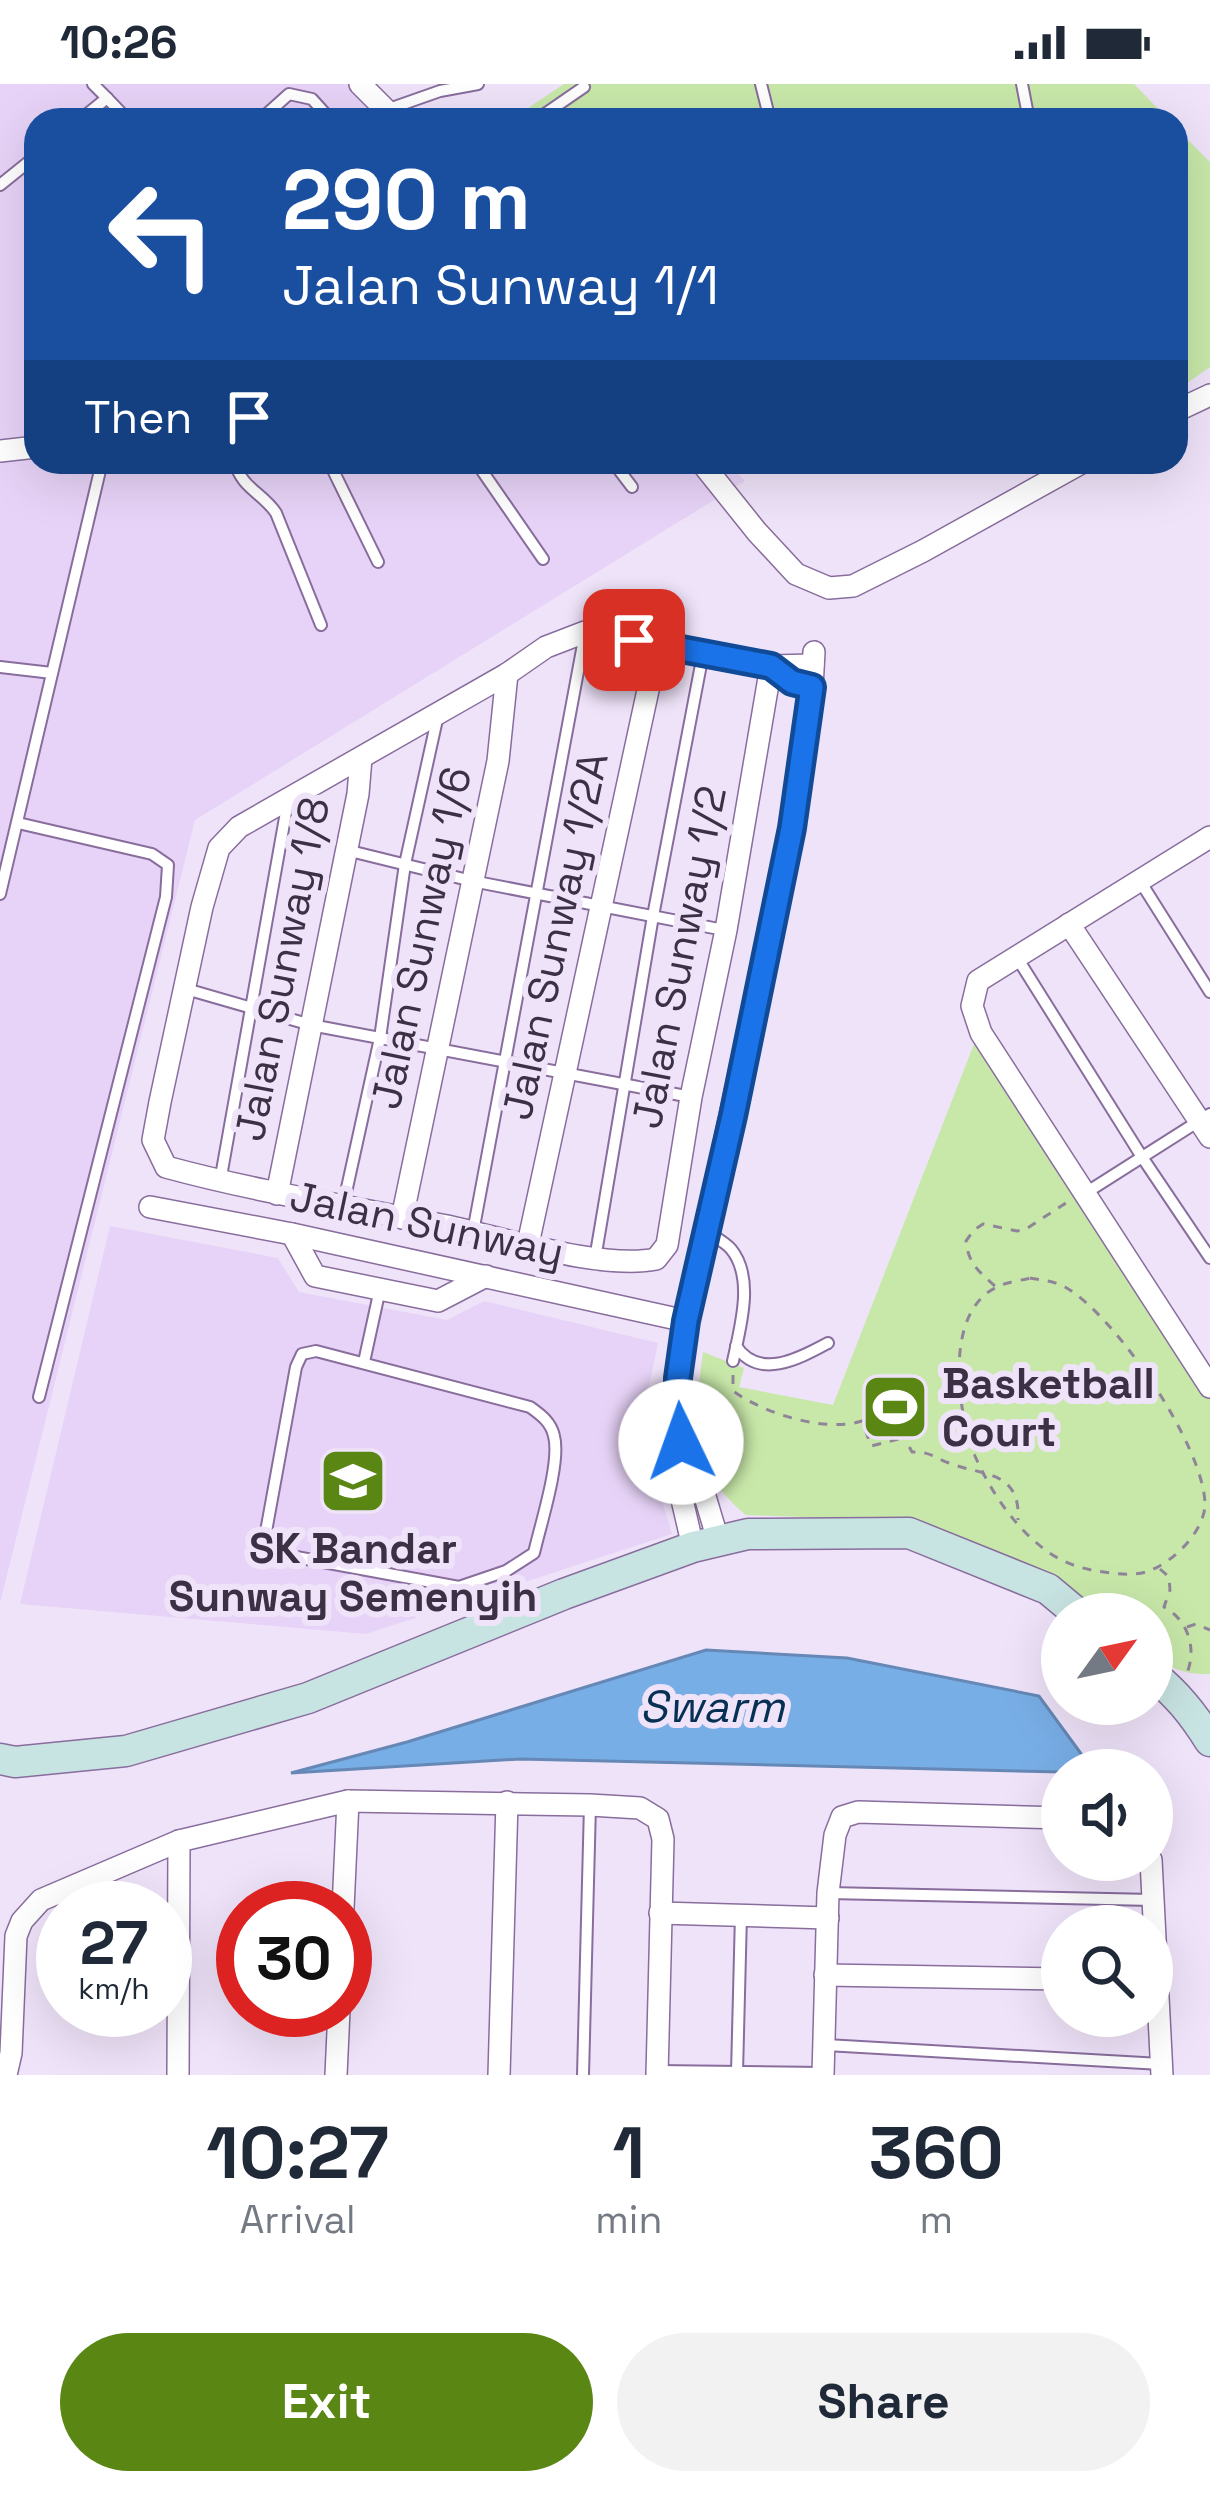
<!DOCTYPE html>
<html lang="en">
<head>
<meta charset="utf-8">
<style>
  :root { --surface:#fff; --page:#f2f2f3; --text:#1f2937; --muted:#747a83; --accent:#5a8614 }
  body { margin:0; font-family:"Space Grotesk",sans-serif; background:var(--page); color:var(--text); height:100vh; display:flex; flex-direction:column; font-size:45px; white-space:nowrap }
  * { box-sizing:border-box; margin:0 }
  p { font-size:39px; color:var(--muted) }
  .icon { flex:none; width:66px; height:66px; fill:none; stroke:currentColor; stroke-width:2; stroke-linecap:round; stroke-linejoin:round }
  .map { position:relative; height:1991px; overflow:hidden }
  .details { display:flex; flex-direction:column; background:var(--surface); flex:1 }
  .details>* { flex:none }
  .hud { position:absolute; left:24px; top:24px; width:1164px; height:366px; border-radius:36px; box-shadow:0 12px 48px #0002; background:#1a4fa0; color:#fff; overflow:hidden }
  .needle { width:78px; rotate:57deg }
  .tools { position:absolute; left:1041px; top:1509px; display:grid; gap:24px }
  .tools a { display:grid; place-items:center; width:132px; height:132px; border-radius:50%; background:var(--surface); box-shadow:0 12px 48px #0002; font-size:60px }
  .speed { position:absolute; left:36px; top:1797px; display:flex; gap:24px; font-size:60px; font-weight:700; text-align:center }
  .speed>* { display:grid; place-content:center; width:156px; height:156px; border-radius:50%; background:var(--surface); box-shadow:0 12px 48px #0002; line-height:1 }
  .speed small { font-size:30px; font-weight:400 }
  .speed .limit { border:18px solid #d22; background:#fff; color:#111 }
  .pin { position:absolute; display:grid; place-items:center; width:102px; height:102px; color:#fff; margin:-51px; border-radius:24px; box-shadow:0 6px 18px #0006 }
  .me { position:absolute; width:132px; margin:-66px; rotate:357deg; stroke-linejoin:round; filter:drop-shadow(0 0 9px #0008) }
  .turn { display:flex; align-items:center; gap:42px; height:252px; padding:0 60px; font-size:54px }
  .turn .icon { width:156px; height:156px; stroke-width:2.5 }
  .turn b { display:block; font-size:84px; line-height:102px }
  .then { display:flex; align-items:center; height:114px; padding:0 60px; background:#0003; gap:24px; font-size:45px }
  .eta { display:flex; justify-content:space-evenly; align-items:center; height:204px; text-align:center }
  .eta b { font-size:72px; font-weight:700; line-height:84px }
  .action { display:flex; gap:24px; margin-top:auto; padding:24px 60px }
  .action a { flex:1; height:138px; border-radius:72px; background:var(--accent); color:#fff; font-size:48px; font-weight:700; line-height:138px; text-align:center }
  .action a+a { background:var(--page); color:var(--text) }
  .status { display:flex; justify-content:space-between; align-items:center; height:84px; padding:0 60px; background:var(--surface); direction:ltr }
  .status svg { height:33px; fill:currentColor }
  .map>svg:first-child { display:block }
  .built { fill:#e7d3f7 }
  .green { fill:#c8e8a9 }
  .water { fill:#78aee6; stroke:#6688b6; stroke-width:3 }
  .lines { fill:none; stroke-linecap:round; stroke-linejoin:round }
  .lane-casing { stroke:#886d9d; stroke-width:14 }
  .street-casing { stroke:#886d9d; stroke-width:24 }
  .secondary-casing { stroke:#886d9d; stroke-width:33 }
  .path { stroke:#908499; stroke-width:3; stroke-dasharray:9 9; stroke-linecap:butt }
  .lane { stroke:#fff; stroke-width:10 }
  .street { stroke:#fff; stroke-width:21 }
  .secondary { stroke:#c8e4e2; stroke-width:30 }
  .route-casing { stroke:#114b97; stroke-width:30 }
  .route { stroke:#1a73e8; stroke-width:21 }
  .labels { text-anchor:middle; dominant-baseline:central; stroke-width:12; stroke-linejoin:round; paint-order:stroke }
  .street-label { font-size:42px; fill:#3c3045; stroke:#efe3f9 }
  .poi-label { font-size:42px; font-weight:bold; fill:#3c3045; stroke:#efe3f9; text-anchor:start }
  .water-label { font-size:45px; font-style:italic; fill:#063053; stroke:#efe3f9 }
</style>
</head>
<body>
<div class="status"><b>10:26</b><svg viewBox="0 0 49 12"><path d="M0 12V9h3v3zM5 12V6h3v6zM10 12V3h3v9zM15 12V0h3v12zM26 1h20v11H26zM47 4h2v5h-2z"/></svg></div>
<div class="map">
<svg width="1210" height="1991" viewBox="0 0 1210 1991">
  <rect width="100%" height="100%" fill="#efe3f9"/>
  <g class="built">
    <polygon points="0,0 376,0 409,36 36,36 36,378 727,378 745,397 195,736 0,1519"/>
    <polygon points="110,1142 278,1174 299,1208 447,1236 484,1217 658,1259 640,1344 672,1450 366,1550 20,1520"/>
  </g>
  <g class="green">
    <polygon points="564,0 1134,0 1169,36 510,36"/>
    <polygon points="1176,44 1210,78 1210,283 1176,307"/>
    <path d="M 976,955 L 1210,1313 L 1210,1590 C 1186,1591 1172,1585 1152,1572 L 1152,1530 L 1099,1530 L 1059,1497 L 913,1437 L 746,1431 C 690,1386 694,1333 703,1268 L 744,1284 L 739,1303 L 833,1321 Z"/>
  </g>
  <polygon class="water" points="706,1566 847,1574 1039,1612 1093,1686 1062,1688 520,1675 291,1689 407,1658"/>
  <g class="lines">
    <g class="lane-casing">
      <g id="lane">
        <polyline points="761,0 770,36"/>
        <polyline points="1022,0 1029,36"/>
        <polyline points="107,14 128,36"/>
        <polyline points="386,26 440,7 478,0"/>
        <polyline points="80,36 107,14 93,0"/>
        <polyline points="260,36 289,10 312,15 331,36"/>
        <polyline points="536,36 584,3"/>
        <polyline points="0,101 36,72"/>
        <path d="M 235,378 C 241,404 263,409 276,429 L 321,541"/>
        <polyline points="329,378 378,478"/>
        <polyline points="476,378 543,475"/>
        <polyline points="613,378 632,403"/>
        <polyline points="0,583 52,589"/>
        <polyline points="18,739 152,770 168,781 166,813 39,1313"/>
        <polyline points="346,766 472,797 724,846"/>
        <polyline points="1140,797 1210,908"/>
        <polyline points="0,810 102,378"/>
        <polyline points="1016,872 1142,1073 1210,1174"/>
        <polyline points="186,905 311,941 691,1013"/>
        <polyline points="220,1098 288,717"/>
        <polyline points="1084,1110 1210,1030"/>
        <polyline points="343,1122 380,954 405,780 438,631"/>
        <polyline points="473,1148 585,550"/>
        <path d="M 707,1148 C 715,1153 725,1158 731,1165 C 755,1194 740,1244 733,1277"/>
        <polyline points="595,1175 653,832 703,570"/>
        <path d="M 736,1262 C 759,1297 800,1274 828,1259"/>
        <path d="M 316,1267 L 530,1323 C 541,1331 551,1338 554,1352 C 561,1378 540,1442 534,1469 L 506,1487 L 459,1503 L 269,1468 L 265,1453 L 296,1283 L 302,1270 Z"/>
        <polyline points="364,1278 380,1205"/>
        <polyline points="828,1809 1153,1816"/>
        <polyline points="826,1961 1161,1980"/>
        <polyline points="656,1987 823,1989"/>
        <polyline points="737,1989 741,1830"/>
        <polyline points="583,1991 590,1721"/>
      </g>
    </g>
    <g class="street-casing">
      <g id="street">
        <polyline points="360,0 396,36"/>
        <polyline points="1176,327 1210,311"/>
        <polyline points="0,367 36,363"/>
        <polyline points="701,378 757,448 796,490 829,504 853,502 923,467 1083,378"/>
        <path d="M 771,582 L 726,846 L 691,1013 L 667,1161 L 656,1175 C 602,1186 503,1154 447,1142 C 353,1123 258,1108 166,1083 L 153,1056 L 160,1018 L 202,823 L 219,764 L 239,743 L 507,590 L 546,563 L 585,548 L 771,582 L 813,581"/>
        <polyline points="1210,753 978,897 972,922 981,949 1210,1303"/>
        <polyline points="1069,840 1210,1053"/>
        <polyline points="277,1110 358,710 361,674"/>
        <polyline points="150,1123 292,1150 686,1237"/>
        <polyline points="402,1134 498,677 507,590"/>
        <polyline points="292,1150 315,1192 438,1217 486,1192"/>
        <polyline points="528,1160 658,560"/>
        <polyline points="681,1358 674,1381 693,1463"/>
        <polyline points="718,1456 695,1379 681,1358 677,1336 678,1294 686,1237 792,744 812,603 814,568"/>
        <polyline points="1151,1776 1162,1991"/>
        <polyline points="343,1824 348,1717"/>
        <polyline points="660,1829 828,1834"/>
        <polyline points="825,1891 1062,1895"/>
        <polyline points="6,1991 11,1969 16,1852 22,1837 41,1816 179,1757 348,1717 590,1721 640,1724 658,1735 663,1755 657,1991"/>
        <polyline points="178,1991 179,1757"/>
        <polyline points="336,1991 339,1926"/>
        <polyline points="499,1991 507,1718"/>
        <polyline points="823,1991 828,1809 835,1751 842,1733 858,1728 1062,1734"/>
      </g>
    </g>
    <g class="secondary-casing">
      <g id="secondary">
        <path d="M 1152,1590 C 1177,1610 1193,1630 1210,1657"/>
        <polyline points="0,1675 15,1678 126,1667 308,1614 564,1510 693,1463 748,1450 909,1449 1048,1505 1078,1530"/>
      </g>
    </g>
    <g class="path">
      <path d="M 1030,1194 C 1042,1196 1054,1197 1065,1203 C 1115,1231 1205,1363 1205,1421 C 1204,1448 1173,1478 1149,1487 C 1135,1492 1119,1490 1104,1488 C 1079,1485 1057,1477 1038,1460 C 1011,1438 989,1404 975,1372 C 957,1328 944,1230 995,1204 C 1005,1198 1019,1197 1030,1194 Z"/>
      <path d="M 995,1202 C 979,1188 968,1179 966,1157 L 974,1146 L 983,1140 L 1017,1147 L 1026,1145 L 1069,1117"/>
      <path d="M 733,1291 L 733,1307 C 763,1329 825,1349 862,1337 L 871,1362 L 903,1354"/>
      <path d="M 901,1347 L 912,1368 C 929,1367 935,1374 949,1379 C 982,1392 1021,1386 1018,1436"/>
      <path d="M 1160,1485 L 1169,1493 L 1170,1506 L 1164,1523 C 1188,1536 1197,1564 1187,1589"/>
      <polyline points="1187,1543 1196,1540 1210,1546"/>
    </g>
    <use href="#lane" class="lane"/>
    <use href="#street" class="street"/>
    <use href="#secondary" class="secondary"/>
  </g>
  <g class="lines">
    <g class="route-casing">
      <polyline id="route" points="634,556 771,582 792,598 812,603 792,744 733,1032 686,1237 678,1294 677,1336 681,1358"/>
    </g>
    <use href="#route" class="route"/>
  </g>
  <defs>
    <g id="stadium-square" transform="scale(3.45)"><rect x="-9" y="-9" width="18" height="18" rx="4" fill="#5a8614" stroke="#efe3f9"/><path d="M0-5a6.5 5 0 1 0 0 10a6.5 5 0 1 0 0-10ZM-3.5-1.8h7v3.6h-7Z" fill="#fff"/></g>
    <g id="school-square" transform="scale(3.45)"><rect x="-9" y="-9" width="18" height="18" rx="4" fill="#5a8614" stroke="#efe3f9"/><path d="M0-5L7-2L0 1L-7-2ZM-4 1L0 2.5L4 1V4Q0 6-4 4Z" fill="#fff"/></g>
  </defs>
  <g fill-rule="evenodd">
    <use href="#stadium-square" x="895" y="1323"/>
    <use href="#school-square" x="353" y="1397"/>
  </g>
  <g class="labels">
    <g class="street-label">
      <text transform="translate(555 852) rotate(-78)">Jalan Sunway 1/2A</text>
      <text transform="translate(421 854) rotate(-78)">Jalan Sunway 1/6</text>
      <text transform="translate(679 873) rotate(-79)">Jalan Sunway 1/2</text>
      <text transform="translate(282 885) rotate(-79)">Jalan Sunway 1/8</text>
      <text transform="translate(427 1140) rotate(12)">Jalan Sunway</text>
    </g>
    <g class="poi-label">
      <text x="942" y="1299">Basketball<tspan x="942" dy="48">Court</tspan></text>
      <text x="353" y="1464" text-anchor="middle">SK Bandar<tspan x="353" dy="48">Sunway Semenyih</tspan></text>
    </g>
    <g class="water-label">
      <text x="712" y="1622">Swarm</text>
    </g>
  </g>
</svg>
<div class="tools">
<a><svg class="needle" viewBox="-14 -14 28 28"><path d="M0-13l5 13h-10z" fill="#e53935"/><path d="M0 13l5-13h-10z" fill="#747a83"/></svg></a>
<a><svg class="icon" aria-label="sound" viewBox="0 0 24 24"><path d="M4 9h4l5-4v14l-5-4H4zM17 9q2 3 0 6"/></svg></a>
<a><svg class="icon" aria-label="search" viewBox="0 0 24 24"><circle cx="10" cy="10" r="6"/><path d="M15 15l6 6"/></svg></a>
</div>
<div class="speed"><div>27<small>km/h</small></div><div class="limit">30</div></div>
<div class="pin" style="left:634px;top:556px;background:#d93025"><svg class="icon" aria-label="arrive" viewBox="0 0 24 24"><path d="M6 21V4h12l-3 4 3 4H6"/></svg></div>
<svg class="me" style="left:681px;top:1358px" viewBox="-20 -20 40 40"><circle r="19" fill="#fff"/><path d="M0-13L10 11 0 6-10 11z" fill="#1a73e8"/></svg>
<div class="hud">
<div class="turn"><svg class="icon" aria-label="left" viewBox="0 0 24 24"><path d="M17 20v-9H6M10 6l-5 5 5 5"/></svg><div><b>290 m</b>Jalan Sunway 1/1</div></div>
<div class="then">Then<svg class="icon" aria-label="arrive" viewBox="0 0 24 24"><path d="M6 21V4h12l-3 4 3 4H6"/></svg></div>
</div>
</div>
<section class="details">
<div class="eta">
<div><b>10:27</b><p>Arrival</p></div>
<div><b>1</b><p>min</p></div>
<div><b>360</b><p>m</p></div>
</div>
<div class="action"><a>Exit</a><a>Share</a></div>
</section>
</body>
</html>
